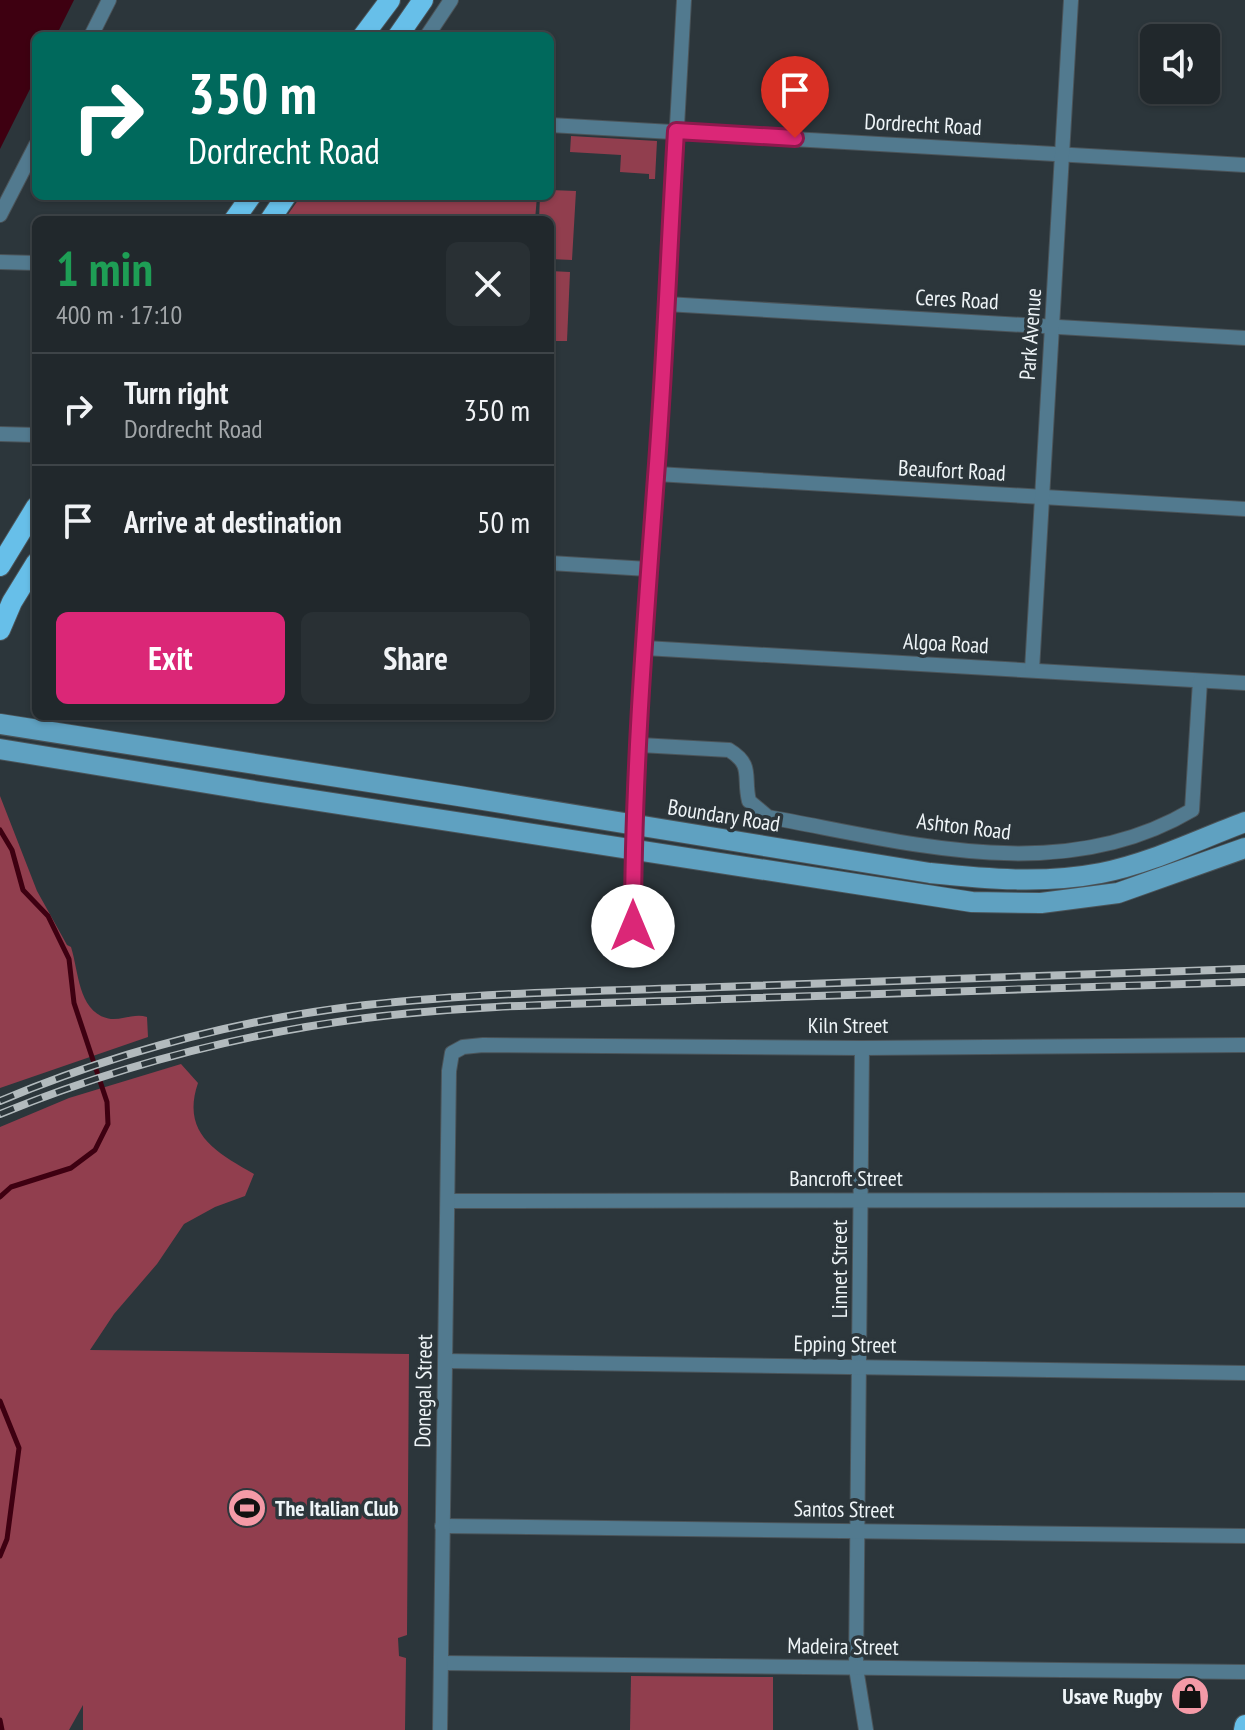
<!DOCTYPE html>
<html lang="en">
<head>
<meta charset="utf-8">
<style>
  :root { --surface:#21282c; --page:#293034; --text:#f1f3f6; --muted:#a2a6a9; --line:#3e4448; --accent:#db2777 }
  body { margin:0; font-family:"PT Sans Narrow",sans-serif; background:var(--page); color:var(--text); height:100vh; display:flex; flex-direction:column; font-size:30px; white-space:nowrap }
  * { box-sizing:border-box; margin:0 }
  p { font-size:26px; color:var(--muted) }
  .icon { flex:none; width:44px; height:44px; fill:none; stroke:currentColor; stroke-width:2; stroke-linecap:round; stroke-linejoin:round }
  .map { position:relative; flex:1; overflow:hidden }
  .sheet { position:absolute; left:32px; top:216px; width:522px; height:504px; display:flex; flex-direction:column; background:var(--surface); border-radius:12px; box-shadow:0 2px 6px #0004,0 0 0 2px var(--line) }
  .sheet>* { flex:none }
  .guide { position:absolute; left:32px; top:32px; width:522px; height:168px; border-radius:12px; box-shadow:0 2px 6px #0004,0 0 0 2px var(--line); background:#00695c; color:#fff; overflow:hidden }
  .tools { position:absolute; left:1140px; top:24px; display:grid; gap:16px }
  .tools a { display:grid; place-items:center; width:80px; height:80px; border-radius:12px; background:var(--surface); box-shadow:0 2px 6px #0004,0 0 0 2px var(--line); font-size:40px }
  .pin { position:absolute; display:grid; place-items:center; width:68px; height:68px; color:#fff; margin:-82px -34px; border-radius:50% 50% 50% 0; rotate:-45deg; box-shadow:0 0 8px #0007 }
  .pin .icon { rotate:45deg }
  .me { position:absolute; width:88px; margin:-44px; rotate:0deg; stroke-linejoin:round; filter:drop-shadow(0 0 6px #0008) }
  .turn { display:flex; align-items:center; gap:28px; height:168px; padding:0 24px; font-size:36px }
  .turn .icon { width:104px; height:104px; stroke-width:2.5 }
  .turn b { display:block; font-size:56px; line-height:68px }
  .round { display:grid; place-items:center; flex:none; width:84px; height:84px; border-radius:12px; background:var(--page) }
  .head { display:flex; align-items:center; justify-content:space-between; height:136px; padding:0 24px }
  h1 { font-size:48px; font-weight:700; line-height:60px; color:#1e9e55 }
  .cta { display:flex; gap:16px; margin-top:auto; padding:16px 24px }
  .cta a { flex:1; height:92px; border-radius:12px; background:var(--accent); color:#fff; font-size:32px; font-weight:700; line-height:92px; text-align:center }
  .cta a+a { background:var(--page); color:var(--text) }
  ul { padding:0; list-style:none }
  li { display:flex; align-items:center; gap:24px; height:112px; padding:0 24px; border-top:2px solid var(--line) }
  li div { flex:1 }
  li b { display:block; font-size:30px }
  li em { font-style:normal }
  .map>svg:first-child { display:block }
  .green { fill:#913e4e }
  .water { fill:#3e0011 }
  .lines { fill:none; stroke-linecap:round; stroke-linejoin:round }
  .stream { stroke:#3e0011; stroke-width:5 }
  .minor-casing { stroke:#4b5459; stroke-width:16 }
  .secondary-casing { stroke:#4b5459; stroke-width:22 }
  .primary-casing { stroke:#4b5459; stroke-width:22 }
  .minor { stroke:#527a8f; stroke-width:14 }
  .secondary { stroke:#5fa1c1; stroke-width:20 }
  .primary { stroke:#67bfe9; stroke-width:20 }
  .rail-casing { stroke:#b2babd; stroke-width:8 }
  .rail { stroke:#2c363b; stroke-width:5; stroke-dasharray:15; stroke-linecap:butt }
  .route-casing { stroke:#8e194d; stroke-width:20 }
  .route { stroke:#db2777; stroke-width:14 }
  .labels { text-anchor:middle; dominant-baseline:central; stroke-width:7; stroke-linejoin:round; paint-order:stroke }
  .street-label { font-size:22px; fill:#eef4f7; stroke:#2c363b }
  .poi-label { font-size:22px; font-weight:bold; fill:#eef4f7; stroke:#2c363b; text-anchor:start }
</style>
</head>
<body>
<div class="map">
<svg width="1245" height="1730" viewBox="0 0 1245 1730">
  <rect width="100%" height="100%" fill="#2c363b"/>
  <g class="green">
    <polygon points="571,136 657,141 655,179 649,179 649,174 620,172 621,155 570,152"/>
    <polygon points="550,190 576,191 572,260 550,259 550,220 539,220 540,196 550,196"/>
    <polygon points="301,196 537,196 535,220 284,220"/>
    <polygon points="550,271 570,272 567,341 550,341"/>
    <path d="M 0,796 L 37,891 L 67,945 L 71,947 C 79,972 78,1014 111,1019 C 123,1020 135,1013 147,1017 L 148,1037 L 0,1088 Z"/>
    <path d="M 181,1064 L 198,1083 C 181,1133 215,1152 254,1174 L 245,1196 L 215,1207 L 184,1224 L 157,1264 L 114,1314 L 90,1350 L 409,1354 L 407,1635 L 398,1638 L 399,1656 L 406,1658 L 405,1730 L 83,1730 L 83,1705 L 69,1730 L 0,1730 L 0,1127 L 69,1098 Z"/>
    <polygon points="631,1676 773,1677 773,1730 630,1730"/>
  </g>
  <polygon class="water" points="0,0 74,0 56,36 36,36 36,77 0,149"/>
  <g class="lines">
    <g class="stream">
      <polyline points="0,830 12,850 23,890 48,916 69,959 74,1003 107,1102 108,1124 95,1150 71,1168 11,1187 0,1197"/>
      <polyline points="0,1401 19,1448 7,1539 0,1556"/>
      <polyline points="0,1720 2,1730"/>
    </g>
    <g class="minor-casing">
      <g id="minor">
        <polyline points="91,36 109,0"/>
        <polyline points="427,36 451,0"/>
        <polyline points="550,125 1245,165"/>
        <polyline points="0,215 36,145"/>
        <polyline points="0,262 36,263"/>
        <polyline points="666,304 1245,338"/>
        <polyline points="0,434 36,435"/>
        <polyline points="657,474 1245,509"/>
        <polyline points="550,563 648,569"/>
        <polyline points="645,648 1245,683"/>
        <polyline points="1032,670 1071,0"/>
        <path d="M 640,745 L 729,750 C 754,765 743,777 749,801 L 768,817 C 907,842 1061,888 1192,810 L 1200,681"/>
        <path d="M 633,926 C 634,774 647,623 657,472 C 667,315 675,157 684,0"/>
        <polyline points="862,1048 856,1668 866,1730"/>
        <polyline points="448,1201 1245,1200"/>
        <polyline points="445,1361 1245,1373"/>
        <polyline points="442,1526 1245,1536"/>
        <polyline points="442,1663 1245,1672"/>
        <polyline points="440,1730 449,1071 452,1053 463,1047 483,1045 862,1048 1245,1045"/>
      </g>
    </g>
    <g class="secondary-casing">
      <g id="secondary">
        <path d="M 0,724 L 459,796 L 930,873 C 987,879 1044,884 1101,873 C 1151,863 1197,840 1245,822"/>
        <polyline points="0,749 255,791 972,902 1041,903 1118,893 1245,848"/>
      </g>
    </g>
    <g class="primary-casing">
      <g id="primary">
        <polyline points="363,36 390,0"/>
        <polyline points="398,36 423,0"/>
        <polyline points="234,220 251,196"/>
        <polyline points="270,220 286,196"/>
        <polyline points="0,566 36,507"/>
        <polyline points="0,630 12,602 36,563"/>
        <polyline points="1244,1730 1245,1725"/>
      </g>
    </g>
    <use href="#minor" class="minor"/>
    <use href="#secondary" class="secondary"/>
    <use href="#primary" class="primary"/>
    <g class="rail-casing">
      <g id="rail">
        <path d="M 0,1101 C 117,1052 241,1019 366,1005 C 484,992 602,991 720,987 C 895,981 1070,975 1245,969"/>
        <path d="M 0,1114 C 118,1066 240,1034 366,1018 C 485,1003 607,1004 726,999 C 899,993 1072,987 1245,982"/>
      </g>
    </g>
    <use href="#rail" class="rail"/>
  </g>
  <g class="lines">
    <g class="route-casing">
      <path id="route" d="M 633,926 C 633,776 645,626 656,477 C 665,362 669,246 676,131 L 795,138"/>
    </g>
    <use href="#route" class="route"/>
  </g>
  <defs>
    <g id="stadium-disc" transform="scale(2)"><circle r="9.5" fill="#f49aa7" stroke="#2c363b"/><path d="M0-5a6.5 5 0 1 0 0 10a6.5 5 0 1 0 0-10ZM-3.5-1.8h7v3.6h-7Z" fill="#111"/></g>
    <g id="shop-disc" transform="scale(2)"><circle r="9.5" fill="#f49aa7" stroke="#2c363b"/><path d="M-5-2.5h2.3a2.7 3.5 0 0 1 5.4 0H5L5.5 6h-11ZM-1.5-2.5h3a1.5 2.3 0 0 0-3 0Z" fill="#111"/></g>
  </defs>
  <g fill-rule="evenodd">
    <use href="#stadium-disc" x="247" y="1508"/>
    <use href="#shop-disc" x="1190" y="1696"/>
  </g>
  <g class="labels">
    <g class="street-label">
      <text transform="translate(923 124) rotate(3)">Dordrecht Road</text>
      <text transform="translate(957 299) rotate(3)">Ceres Road</text>
      <text transform="translate(1030 334) rotate(-86)">Park Avenue</text>
      <text transform="translate(952 470) rotate(3)">Beaufort Road</text>
      <text transform="translate(946 643) rotate(3)">Algoa Road</text>
      <text transform="translate(724 815) rotate(9)">Boundary Road</text>
      <text transform="translate(964 826) rotate(7)">Ashton Road</text>
      <text x="848" y="1025">Kiln Street</text>
      <text x="846" y="1178">Bancroft Street</text>
      <text transform="translate(839 1269) rotate(-90)">Linnet Street</text>
      <text transform="translate(845 1344) rotate(1)">Epping Street</text>
      <text transform="translate(423 1391) rotate(-89)">Donegal Street</text>
      <text transform="translate(844 1509) rotate(1)">Santos Street</text>
      <text transform="translate(843 1646) rotate(1)">Madeira Street</text>
    </g>
    <g class="poi-label">
      <text x="275" y="1508">The Italian Club</text>
      <text x="1162" y="1696" text-anchor="end">Usave Rugby</text>
    </g>
  </g>
</svg>
<div class="tools">
<a><svg class="icon" aria-label="sound" viewBox="0 0 24 24"><path d="M4 9h4l5-4v14l-5-4H4zM17 9q2 3 0 6"/></svg></a>
</div>
<div class="pin" style="left:795px;top:138px;background:#d93025"><svg class="icon" aria-label="arrive" viewBox="0 0 24 24"><path d="M6 21V4h12l-3 4 3 4H6"/></svg></div>
<svg class="me" style="left:633px;top:926px" viewBox="-20 -20 40 40"><circle r="19" fill="#fff"/><path d="M0-13L10 11 0 6-10 11z" fill="#db2777"/></svg>
<div class="guide">
<div class="turn"><svg class="icon" aria-label="right" viewBox="0 0 24 24"><path d="M7 20v-9h11M14 6l5 5-5 5"/></svg><div><b>350 m</b>Dordrecht Road</div></div>
</div>
<section class="sheet">
<div class="head"><div><h1>1 min</h1><p>400 m · 17:10</p></div><a class="round"><svg class="icon" aria-label="close" viewBox="0 0 24 24"><path d="M6 6l12 12M18 6L6 18"/></svg></a></div>
<ul>
<li><svg class="icon" aria-label="right" viewBox="0 0 24 24"><path d="M7 20v-9h11M14 6l5 5-5 5"/></svg><div><b>Turn right</b><p>Dordrecht Road</p></div><em>350 m</em></li>
<li><svg class="icon" aria-label="arrive" viewBox="0 0 24 24"><path d="M6 21V4h12l-3 4 3 4H6"/></svg><div><b>Arrive at destination</b></div><em>50 m</em></li>
</ul>
<div class="cta"><a>Exit</a><a>Share</a></div>
</section>
</div>
</body>
</html>
